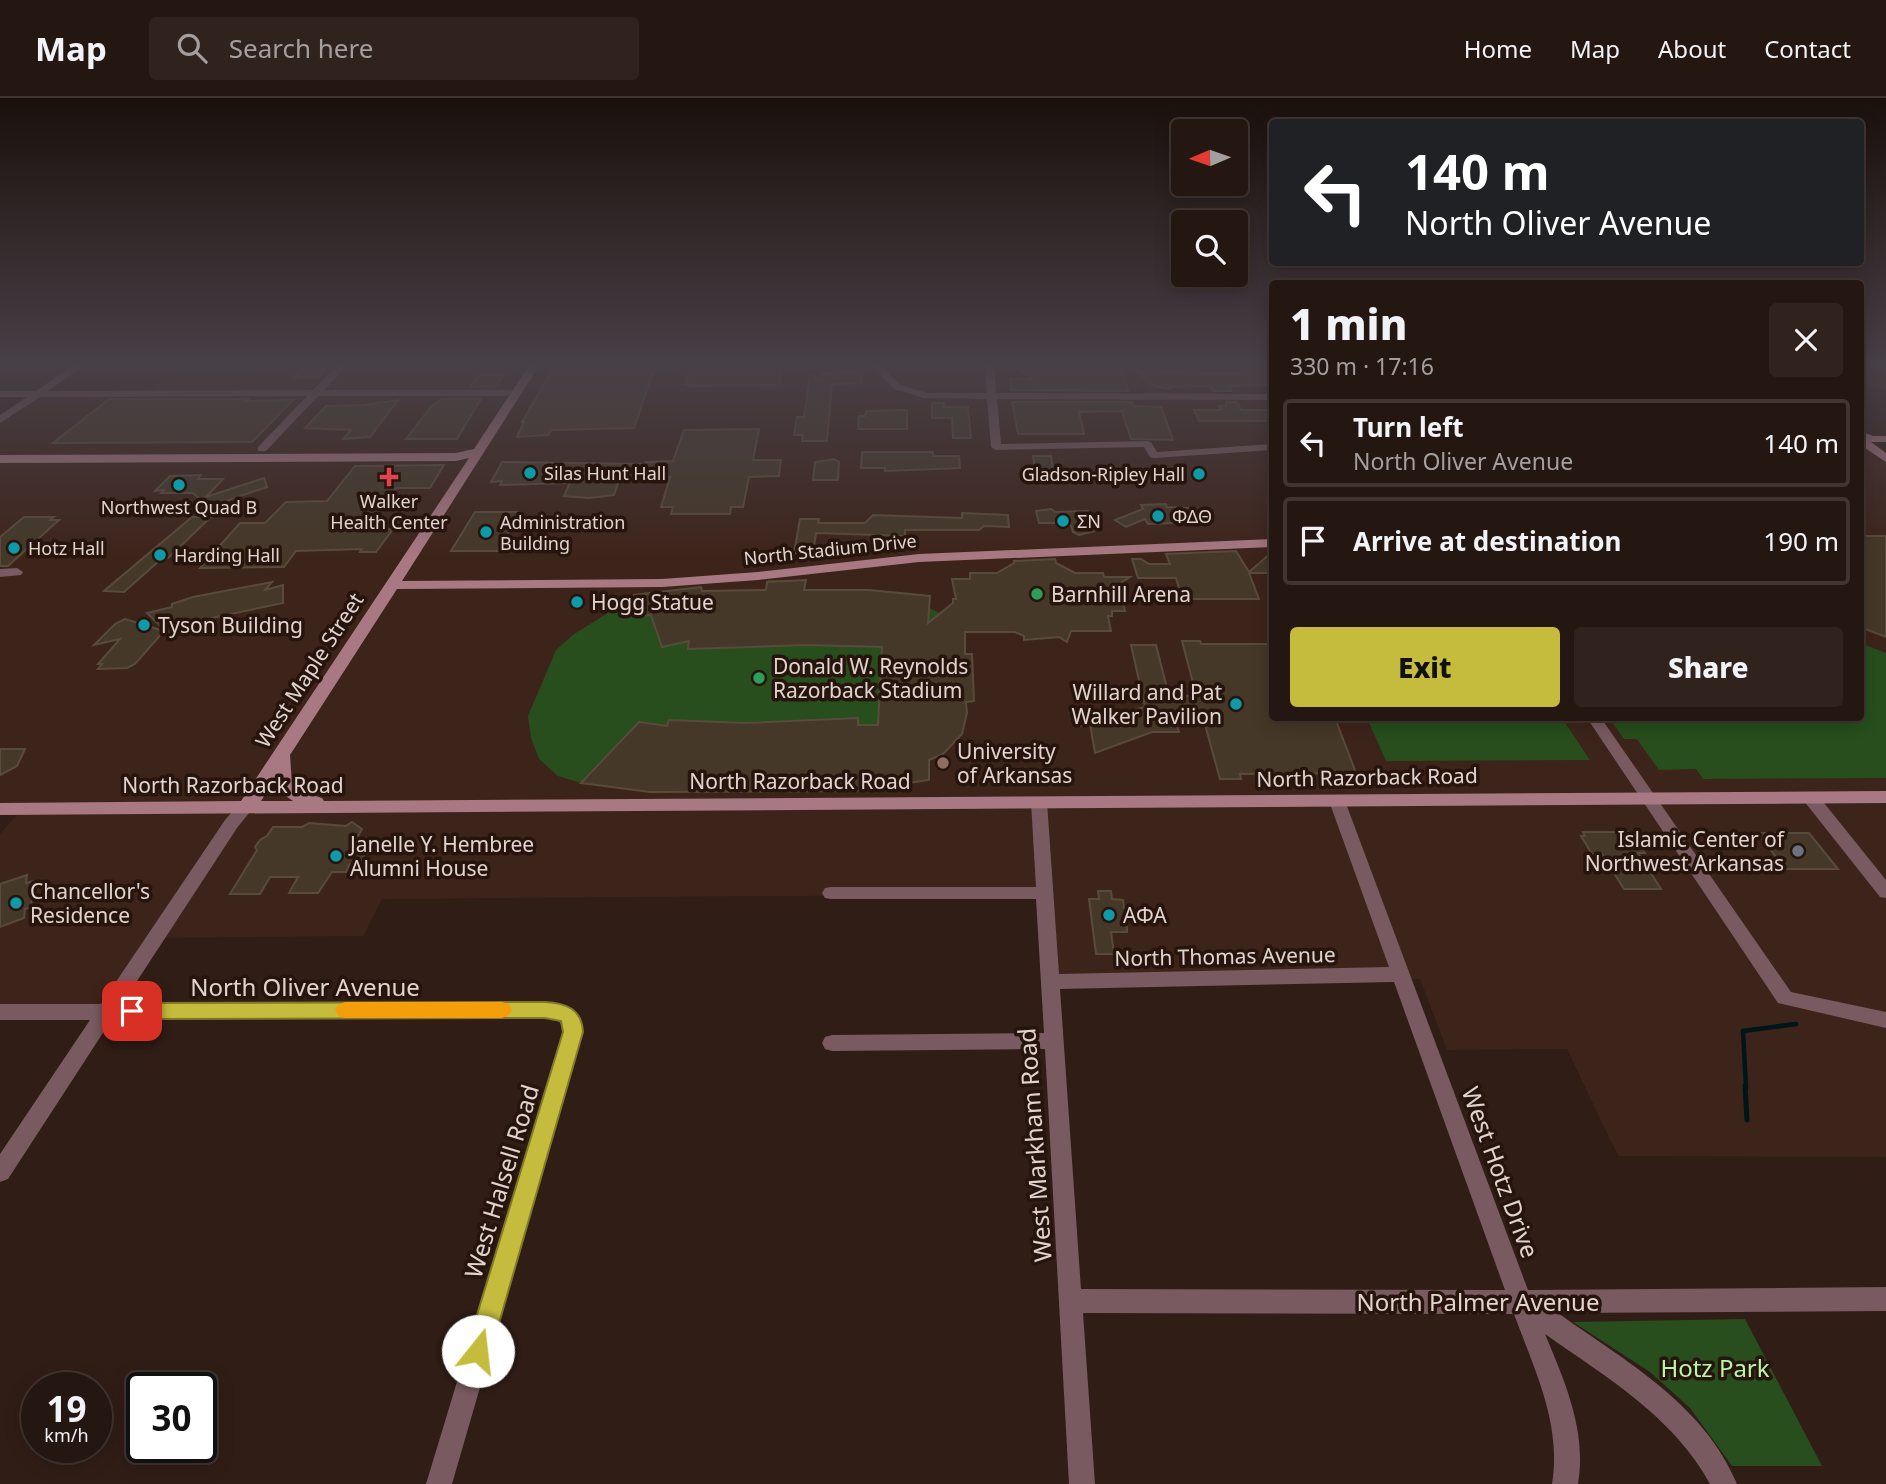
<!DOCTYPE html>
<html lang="en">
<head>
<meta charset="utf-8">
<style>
  :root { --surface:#241610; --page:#30231e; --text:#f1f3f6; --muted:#a39f9f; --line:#413530; --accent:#c5bc3d }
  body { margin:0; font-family:"Noto Sans",sans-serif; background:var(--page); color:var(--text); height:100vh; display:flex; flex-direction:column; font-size:26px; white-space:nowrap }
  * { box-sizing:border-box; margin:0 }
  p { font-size:23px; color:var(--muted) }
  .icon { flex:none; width:38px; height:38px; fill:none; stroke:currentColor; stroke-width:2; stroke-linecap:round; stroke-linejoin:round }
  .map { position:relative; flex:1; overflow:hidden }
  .details { position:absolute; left:1269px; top:182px; width:595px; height:441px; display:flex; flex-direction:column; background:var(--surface); border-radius:7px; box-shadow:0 4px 18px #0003,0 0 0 2px var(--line) }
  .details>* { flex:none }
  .top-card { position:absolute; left:1269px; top:21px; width:595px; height:147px; border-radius:7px; box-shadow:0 4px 18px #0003,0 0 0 2px var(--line); background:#202124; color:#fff; overflow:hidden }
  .needle { width:46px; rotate:268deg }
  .fabs { position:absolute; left:1171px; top:21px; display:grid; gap:14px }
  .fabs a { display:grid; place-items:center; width:77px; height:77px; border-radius:7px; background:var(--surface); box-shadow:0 4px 18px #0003,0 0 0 2px var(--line); font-size:35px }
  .speed { position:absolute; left:21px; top:1274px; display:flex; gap:14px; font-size:35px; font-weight:700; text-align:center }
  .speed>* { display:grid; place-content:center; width:91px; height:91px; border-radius:50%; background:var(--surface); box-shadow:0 4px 18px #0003,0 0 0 2px var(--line); line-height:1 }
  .speed small { font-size:18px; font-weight:400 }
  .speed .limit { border:4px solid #111; border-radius:10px; background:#fff; color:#111 }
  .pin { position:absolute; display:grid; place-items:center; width:60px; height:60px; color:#fff; margin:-30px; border-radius:14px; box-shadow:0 4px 10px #0006 }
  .me { position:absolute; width:77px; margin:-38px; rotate:16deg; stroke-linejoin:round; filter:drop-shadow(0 0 5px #0008) }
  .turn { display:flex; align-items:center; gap:24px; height:147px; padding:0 21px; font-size:32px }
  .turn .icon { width:91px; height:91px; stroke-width:2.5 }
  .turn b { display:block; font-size:49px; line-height:60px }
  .round { display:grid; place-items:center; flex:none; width:74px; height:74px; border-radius:7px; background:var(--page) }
  .overview { display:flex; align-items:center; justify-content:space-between; height:119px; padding:0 21px }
  h1 { font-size:42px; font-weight:800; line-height:52px }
  .cta { display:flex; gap:14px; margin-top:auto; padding:14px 21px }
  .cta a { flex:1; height:80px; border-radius:7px; background:var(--accent); color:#111; font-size:28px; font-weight:800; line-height:80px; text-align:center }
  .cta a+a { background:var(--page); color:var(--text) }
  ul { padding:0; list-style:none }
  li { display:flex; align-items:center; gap:21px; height:88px; margin:0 14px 10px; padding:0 7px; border:4px solid var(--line); border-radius:7px }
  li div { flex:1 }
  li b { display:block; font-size:26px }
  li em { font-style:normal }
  header { display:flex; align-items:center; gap:42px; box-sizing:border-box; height:98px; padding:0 35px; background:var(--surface); border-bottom:2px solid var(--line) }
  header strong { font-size:33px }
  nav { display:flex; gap:38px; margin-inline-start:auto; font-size:24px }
  .search { width:490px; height:63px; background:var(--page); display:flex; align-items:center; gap:18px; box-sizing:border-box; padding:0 24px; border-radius:7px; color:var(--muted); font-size:26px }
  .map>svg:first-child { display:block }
  .built { fill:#3d241a }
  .green { fill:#274e1c }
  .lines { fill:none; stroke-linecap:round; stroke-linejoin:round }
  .stream-far1 { stroke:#00151a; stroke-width:4.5 }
  .stream { stroke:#00151a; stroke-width:5 }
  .building { fill:#453828; stroke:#594b3b; stroke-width:2 }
  .street { fill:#785a60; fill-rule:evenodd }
  .secondary { fill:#a97983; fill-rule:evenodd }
  .route { fill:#c5bc3d; stroke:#807a28; stroke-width:2 }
  .slow { fill:#f59e0b }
  .culture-dot { fill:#0f9aa8; stroke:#26140d; stroke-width:2.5 }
  .health-dot { fill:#e0444e; stroke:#26140d; stroke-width:2.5 }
  .leisure-dot { fill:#2e9e5b; stroke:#26140d; stroke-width:2.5 }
  .education-dot { fill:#8d6e63; stroke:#26140d; stroke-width:2.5 }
  .worship-dot { fill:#6b7280; stroke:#26140d; stroke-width:2.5 }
  .labels { text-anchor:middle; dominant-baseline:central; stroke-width:7; stroke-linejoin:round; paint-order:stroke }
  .far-poi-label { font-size:18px; fill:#e1d4cf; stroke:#26140d; text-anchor:start }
  .far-street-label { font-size:18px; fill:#e1d4cf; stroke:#26140d }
  .poi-label { font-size:21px; fill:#e1d4cf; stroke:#26140d; text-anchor:start }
  .street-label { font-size:21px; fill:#e1d4cf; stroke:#26140d }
  .near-street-label { font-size:24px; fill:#e1d4cf; stroke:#26140d }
  .near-park-label { font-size:24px; fill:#b8f6a8; stroke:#26140d }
</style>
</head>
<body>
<header>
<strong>Map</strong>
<div class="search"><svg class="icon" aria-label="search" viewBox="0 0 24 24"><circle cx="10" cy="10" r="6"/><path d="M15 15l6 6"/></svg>Search here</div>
<nav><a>Home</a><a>Map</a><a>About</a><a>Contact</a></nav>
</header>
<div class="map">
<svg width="1886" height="1386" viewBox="0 0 1886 1386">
  <rect width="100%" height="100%" fill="#301d16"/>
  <g class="built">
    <polygon points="164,266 1272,266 1272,620 1860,620 1860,349 1886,356 1886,1059 1618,1058 1567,951 1447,952 1420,881 1050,884 1045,796 382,801 363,838 157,840 108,914 0,914 0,736 22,711 0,711 0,322 37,296 146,295 173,274 156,273"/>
    <rect x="1860" y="266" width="26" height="25"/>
  </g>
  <g class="green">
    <path d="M 768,482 L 806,482 L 805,492 L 869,492 L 930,498 L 929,510 C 946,516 965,537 965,556 L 972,556 L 974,603 L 966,604 C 968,632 955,651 929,662 L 929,682 L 854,693 L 650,694 L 581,685 L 558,678 L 539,661 L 531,640 L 528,618 L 556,552 L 574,536 L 616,510 L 611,515 L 634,506 L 634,497 L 701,489 L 702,493 L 766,492 Z"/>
    <polygon points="1860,545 1886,555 1886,680 1703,681 1696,671 1659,672 1637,641 1624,641 1609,620 1860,620"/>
    <polygon points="1367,620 1562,620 1590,662 1386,663"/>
    <polygon points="1745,1221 1822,1368 1732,1368 1690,1310 1650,1274 1573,1224"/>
  </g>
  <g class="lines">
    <polyline class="stream-far1" points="1746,990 1743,933 1796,926"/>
    <polyline class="stream" points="1745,988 1747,1022"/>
  </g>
  <g class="building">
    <polygon points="306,266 330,266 318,279 294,279"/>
    <polygon points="556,266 656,266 634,330 551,332 548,337 517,339 524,324 522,324"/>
    <polygon points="692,266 783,266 780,285 774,287 690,288 691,286 685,286"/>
    <polygon points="1011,266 1109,266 1115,272 1122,272 1128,293 1011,292 1010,281 1033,281"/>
    <polygon points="1242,266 1266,266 1269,272 1272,272 1272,287 1229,288 1231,293 1213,293 1210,288 1169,289 1170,291 1152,287 1137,273 1246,276"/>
    <polygon points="862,274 862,285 832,286 827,343 802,343 803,337 794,337 797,319 804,319 810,277 822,282 822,275"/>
    <polygon points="479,277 504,277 497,287 470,289"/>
    <polygon points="109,301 248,301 245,303 293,302 252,344 53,345"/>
    <polygon points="442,301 481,301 457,341 406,341 431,309"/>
    <polygon points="398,302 370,339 343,341 351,332 305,330 326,308 364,307"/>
    <polygon points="1012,304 1132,304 1133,308 1161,309 1173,342 1131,341 1122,313 1079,314 1084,336 1018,336"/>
    <polygon points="1226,304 1237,304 1241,312 1272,312 1272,323 1199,323 1194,312 1221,312 1219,308 1226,308"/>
    <polygon points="932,305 944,305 944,309 968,309 971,340 953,340 952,320 932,320"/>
    <polygon points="907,312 907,331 858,331 859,318 865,318 866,313"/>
    <polygon points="759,331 753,362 781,362 779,378 749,379 743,409 731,409 730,416 671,416 673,409 661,409 670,379 620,380 614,397 589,400 564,398 570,385 500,387 502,383 491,384 502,364 645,366 646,364 673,363 684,332"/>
    <polygon points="862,354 933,354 933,358 959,358 960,370 885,373 885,370 861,370"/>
    <polygon points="1033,358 1051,358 1053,371 1035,371"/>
    <polygon points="834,361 839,364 838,382 813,382 815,364"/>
    <polygon points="444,367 430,390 396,390 366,432 393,431 376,454 360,454 362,451 296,453 284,469 200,470 240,425 265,425 286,404 327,403 355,368"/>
    <polygon points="201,377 198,381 223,381 206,399 264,380 267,389 228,402 216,415 193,395 161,395 164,392 155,393 170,378"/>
    <polygon points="1166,406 1167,409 1188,410 1195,424 1148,426 1145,421 1126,429 1115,422 1143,411 1141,407"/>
    <polygon points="1051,411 1055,414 1088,413 1095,433 1079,437 1073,434 1070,425 1039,425 1036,413"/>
    <polygon points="475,414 520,414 498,453 451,453"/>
    <polygon points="962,415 1008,417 1009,429 984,428 979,432 905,432 905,438 816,435 813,455 794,455 800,421 819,421 818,425 865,425 873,417 962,420"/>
    <polygon points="24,419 54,419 50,422 59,422 8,468 0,468 0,439"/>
    <polygon points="192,419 211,419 168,460 159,463 124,494 104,493"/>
    <polygon points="1860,438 1886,438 1886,539 1860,529"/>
    <polygon points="1236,453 1249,474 1272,454 1272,475 1249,475 1259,501 1182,501 1176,480 1138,480 1132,461 1141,461 1149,466 1170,466 1166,456"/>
    <polygon points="1055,461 1056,465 1075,475 1103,475 1104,479 1130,479 1119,486 1125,513 1112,513 1112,518 1108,518 1111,533 1071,533 1067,544 1059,539 1024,542 1024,538 1015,534 965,534 965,556 972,556 974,603 966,604 967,615 962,636 943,656 929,662 929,682 854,693 650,694 581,685 639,624 667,628 669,622 745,625 858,620 858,627 878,627 882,549 807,547 688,551 689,543 662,549 651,517 641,518 634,506 634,497 701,489 702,493 766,492 767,484 806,482 804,492 869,492 930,498 928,525 953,505 953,501 956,501 952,481 970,481 970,475 997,475 1014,465 1014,463"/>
    <polygon points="272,484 265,492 283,487 283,505 178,527 170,537 147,515 172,509 172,506 193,499"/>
    <polygon points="125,521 164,533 135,566 127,570 98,571 102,566 98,566 120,541 94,547 115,526"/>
    <polygon points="1182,543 1200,543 1201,546 1272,546 1272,620 1335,620 1356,675 1240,676 1241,681 1220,681 1202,616 1176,625 1179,634 1152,634 1095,655 1090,626 1080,628 1070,615 1081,612 1091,623 1145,609 1131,547 1156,547 1170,602 1196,596"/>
    <polygon points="0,651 25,651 17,668 0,677"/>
    <polygon points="352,724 362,731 357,740 373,740 360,766 350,766 346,774 332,774 318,795 289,795 298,779 270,779 260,796 230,796 257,752 255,749 260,742 267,738 273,729 302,729 309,725 346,728"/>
    <polygon points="1583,734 1628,734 1633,737 1645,755 1638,755 1661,791 1624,791 1602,756 1592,756 1581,738 1585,738"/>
    <polygon points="1758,735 1809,735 1838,771 1785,771"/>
    <polygon points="27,777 26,785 34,783 31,809 25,811 24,820 0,829 0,786"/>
    <polygon points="1098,793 1111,793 1112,801 1123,802 1124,810 1126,810 1127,834 1111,834 1114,856 1096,856 1089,801 1099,801"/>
  </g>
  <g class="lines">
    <g class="street">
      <polygon points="75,266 86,266 48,293 313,292 339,266 349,266 324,292 516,292 521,295 516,298 318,298 266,353 258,353 258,349 307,298 40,299 0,325 0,317 27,299 0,299 0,293 36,293"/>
      <polygon points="870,266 880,266 900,287 928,295 987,295 984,266 994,266 996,295 1272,296 1272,302 997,301 1001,346 1147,343 1151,344 1157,354 1272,346 1272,352 1154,360 1150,359 1144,349 996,352 991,349 987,301 924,300 894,291"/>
      <polygon points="17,470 23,474 21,477 0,479 0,471"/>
      <polygon points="1587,620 1601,620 1791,894 1886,914 1886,930 1778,905"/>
      <polygon points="1810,694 1816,695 1886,782 1886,800 1880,799 1804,703 1802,699 1804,695"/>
      <path d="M 1337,698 L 1345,703 L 1528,1192 L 1886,1189 L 1886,1213 L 1558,1215 C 1625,1263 1704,1306 1737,1386 L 1710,1386 C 1673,1318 1607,1280 1545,1236 C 1565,1284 1587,1333 1578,1386 L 1552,1386 C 1562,1326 1534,1271 1514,1216 L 1083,1215 L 1095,1386 L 1069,1386 L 1045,951 L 832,953 L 825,951 L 822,945 L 825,939 L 832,937 L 1044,935 L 1036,801 L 831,801 L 825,800 L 822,795 L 825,790 L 831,789 L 1036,789 L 1031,704 L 1039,699 L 1047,704 L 1059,876 L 1389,869 L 1329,703 ZM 1394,884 L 1505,1192 L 1081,1191 L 1060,891 Z"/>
      <path d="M 245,704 L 253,710 L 237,730 L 122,906 L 545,904 L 571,911 L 580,923 L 583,934 L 452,1386 L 426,1386 L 563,934 C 562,922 556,921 545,920 L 112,921 L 8,1081 L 0,1084 L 0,1056 L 90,922 L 0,922 L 0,906 L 101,906 L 225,722 L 239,706 Z"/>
    </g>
    <g class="secondary">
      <path d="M 530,266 L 540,266 L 402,483 L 662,481 L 758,474 L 919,456 L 1272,441 L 1272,449 L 919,464 L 758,482 L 662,489 L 397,491 L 290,657 L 292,686 L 300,693 L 322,700 L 324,703 L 1886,693 L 1886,705 L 0,717 L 0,705 L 241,703 L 469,360 L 456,363 L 0,365 L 0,357 L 456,355 L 474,351 ZM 274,683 L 277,692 L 293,703 L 261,703 Z"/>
      <polygon points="1860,333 1873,338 1886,338 1886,344 1871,344 1886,355 1886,364 1862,348 1860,346 1865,343 1860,340"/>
    </g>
  </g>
  <linearGradient id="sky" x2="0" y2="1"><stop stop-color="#1a100c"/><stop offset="0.58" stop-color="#484047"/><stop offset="1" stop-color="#484047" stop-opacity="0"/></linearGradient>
  <rect width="1886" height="460" fill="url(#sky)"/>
  <path class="route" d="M 545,904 C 566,905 582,911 583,934 L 491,1253 L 487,1262 L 478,1265 L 470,1262 L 466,1253 L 563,934 L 561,923 L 545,920 L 132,921 L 126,919 L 123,913 L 126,908 L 132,905 Z"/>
  <polygon class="slow" points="345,904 502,904 509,906 512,912 509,917 502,920 345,920 338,918 335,912 338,907"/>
  <g class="culture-dot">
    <circle cx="530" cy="375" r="7"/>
    <circle cx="1199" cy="376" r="7"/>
    <circle cx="179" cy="387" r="7"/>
    <circle cx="1158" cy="418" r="7"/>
    <circle cx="1063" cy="423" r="7"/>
    <circle cx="486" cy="434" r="7"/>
    <circle cx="14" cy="450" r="7"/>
    <circle cx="160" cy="457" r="7"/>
    <circle cx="577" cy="504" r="7"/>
    <circle cx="144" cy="527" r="7"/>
    <circle cx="1236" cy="606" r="7"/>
    <circle cx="336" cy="758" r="7"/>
    <circle cx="16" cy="805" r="7"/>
    <circle cx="1109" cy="817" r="7"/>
  </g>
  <path class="health-dot" d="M385.5 368.5h7v7h7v7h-7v7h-7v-7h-7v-7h7z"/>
  <g class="leisure-dot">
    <circle cx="1037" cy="496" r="7"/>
    <circle cx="759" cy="580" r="7"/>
  </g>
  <circle class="education-dot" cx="943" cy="665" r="7"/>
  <circle class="worship-dot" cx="1798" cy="753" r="7"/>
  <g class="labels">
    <g class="far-poi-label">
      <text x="544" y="375">Silas Hunt Hall</text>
      <text x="1185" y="376" text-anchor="end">Gladson-Ripley Hall</text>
      <text x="389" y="403" text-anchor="middle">Walker<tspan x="389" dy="21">Health Center</tspan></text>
      <text x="179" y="409" text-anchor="middle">Northwest Quad B</text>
      <text x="1172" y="418">ΦΔΘ</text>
      <text x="1077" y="423">ΣΝ</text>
      <text x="500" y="424">Administration<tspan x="500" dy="21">Building</tspan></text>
      <text x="28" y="450">Hotz Hall</text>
      <text x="174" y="457">Harding Hall</text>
    </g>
    <g class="far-street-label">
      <text transform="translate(830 451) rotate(-6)">North Stadium Drive</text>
    </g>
    <g class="poi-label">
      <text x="1051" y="496">Barnhill Arena</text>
      <text x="591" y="504">Hogg Statue</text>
      <text x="158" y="527">Tyson Building</text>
      <text x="773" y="568">Donald W. Reynolds<tspan x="773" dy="24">Razorback Stadium</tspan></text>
      <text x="1222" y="594" text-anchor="end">Willard and Pat<tspan x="1222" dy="24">Walker Pavilion</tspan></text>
      <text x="957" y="653">University<tspan x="957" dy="24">of Arkansas</tspan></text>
      <text x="1784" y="741" text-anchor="end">Islamic Center of<tspan x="1784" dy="24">Northwest Arkansas</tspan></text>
      <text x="350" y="746">Janelle Y. Hembree<tspan x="350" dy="24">Alumni House</tspan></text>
      <text x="30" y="793">Chancellor's<tspan x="30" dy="24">Residence</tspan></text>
      <text x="1123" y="817">ΑΦΑ</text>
    </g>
    <g class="street-label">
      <text transform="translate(309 572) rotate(-57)">West Maple Street</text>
      <text transform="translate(1367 679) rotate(-1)">North Razorback Road</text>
      <text x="800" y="683">North Razorback Road</text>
      <text x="233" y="687">North Razorback Road</text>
      <text transform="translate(1225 858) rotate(-1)">North Thomas Avenue</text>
    </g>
    <g class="near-street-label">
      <text x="305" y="888">North Oliver Avenue</text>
      <text transform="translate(1034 1047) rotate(-94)">West Markham Road</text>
      <text transform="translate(1501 1074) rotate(70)">West Hotz Drive</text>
      <text transform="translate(501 1083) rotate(-73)">West Halsell Road</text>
      <text x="1478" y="1203">North Palmer Avenue</text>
    </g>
    <g class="near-park-label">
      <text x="1715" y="1269">Hotz Park</text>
    </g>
  </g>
</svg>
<div class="fabs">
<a><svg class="needle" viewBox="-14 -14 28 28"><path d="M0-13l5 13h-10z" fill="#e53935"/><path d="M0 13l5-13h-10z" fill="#a39f9f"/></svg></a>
<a><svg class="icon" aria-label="search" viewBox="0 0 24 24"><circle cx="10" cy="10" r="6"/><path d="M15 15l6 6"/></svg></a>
</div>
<div class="speed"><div>19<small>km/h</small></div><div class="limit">30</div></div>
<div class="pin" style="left:132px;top:913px;background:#d93025"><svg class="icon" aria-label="arrive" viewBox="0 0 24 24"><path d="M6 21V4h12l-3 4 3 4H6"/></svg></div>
<svg class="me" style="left:478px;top:1253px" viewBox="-20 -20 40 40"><circle r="19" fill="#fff"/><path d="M0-13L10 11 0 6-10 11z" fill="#c5bc3d"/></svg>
<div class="top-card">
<div class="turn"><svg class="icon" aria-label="left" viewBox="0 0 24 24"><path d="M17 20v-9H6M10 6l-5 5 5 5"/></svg><div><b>140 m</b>North Oliver Avenue</div></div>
</div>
<section class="details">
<div class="overview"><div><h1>1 min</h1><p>330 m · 17:16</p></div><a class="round"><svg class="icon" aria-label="close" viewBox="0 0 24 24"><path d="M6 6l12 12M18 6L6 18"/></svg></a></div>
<ul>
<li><svg class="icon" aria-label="left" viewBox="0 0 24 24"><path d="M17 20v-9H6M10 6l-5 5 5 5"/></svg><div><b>Turn left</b><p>North Oliver Avenue</p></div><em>140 m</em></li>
<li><svg class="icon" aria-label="arrive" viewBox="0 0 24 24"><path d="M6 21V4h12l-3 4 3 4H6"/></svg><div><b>Arrive at destination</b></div><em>190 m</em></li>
</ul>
<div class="cta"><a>Exit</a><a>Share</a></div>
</section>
</div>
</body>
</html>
